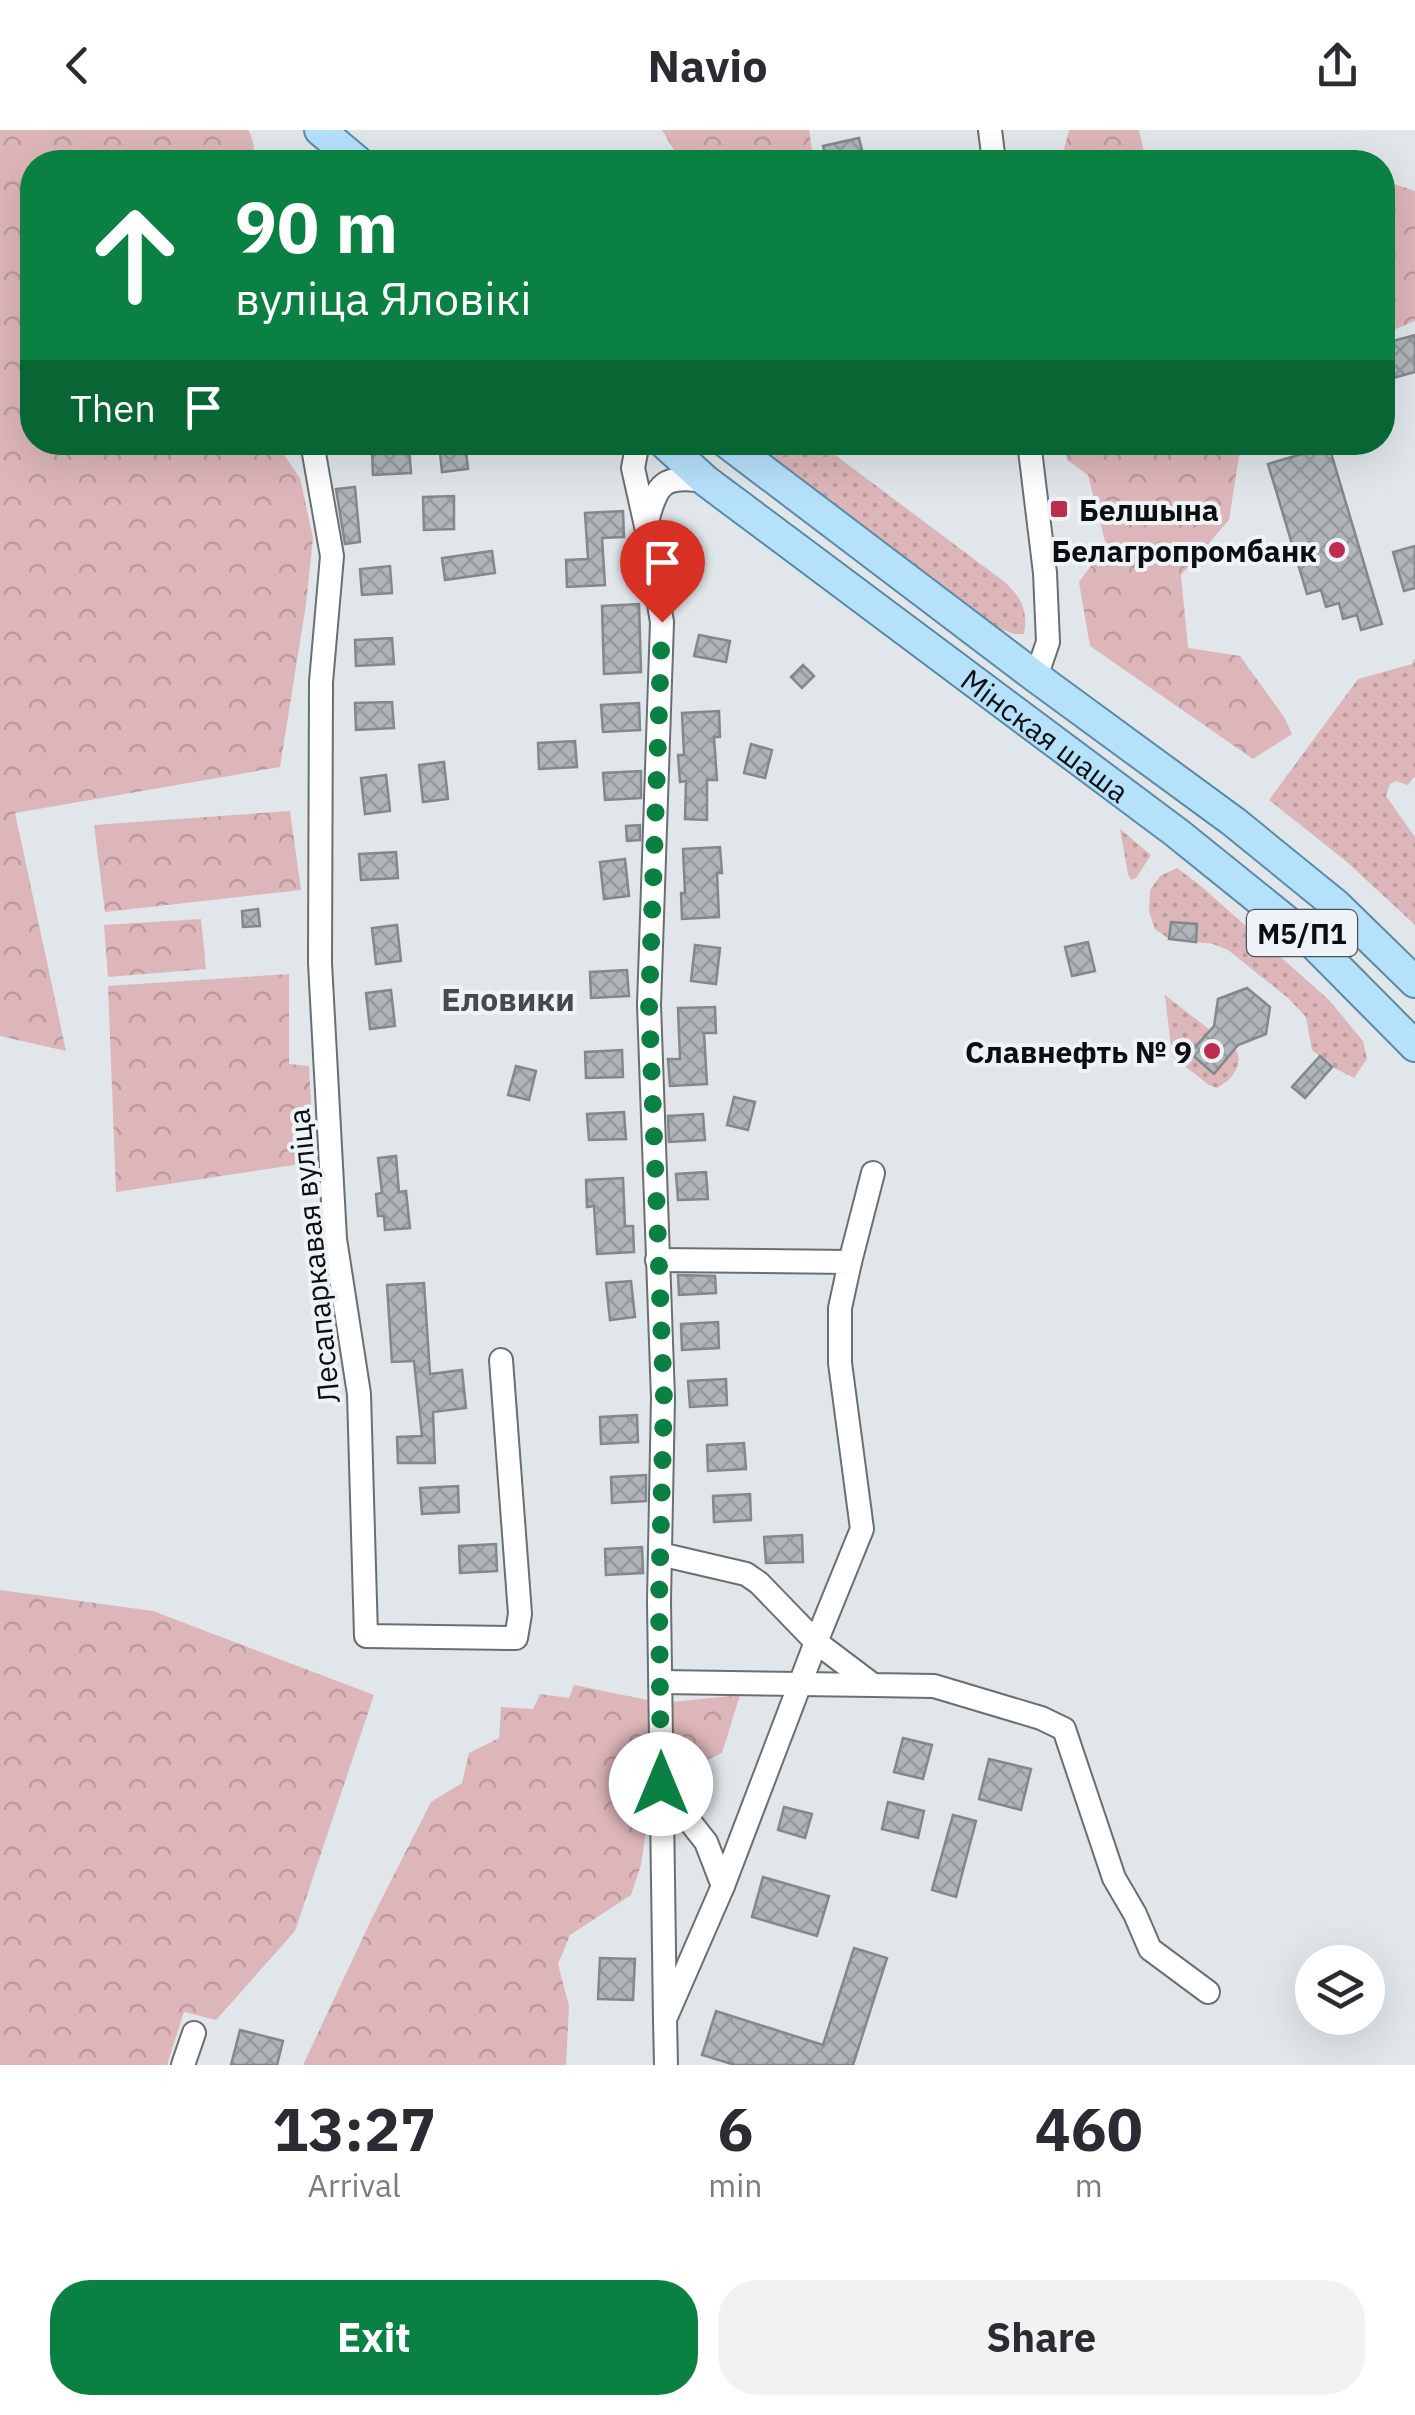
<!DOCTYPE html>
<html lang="en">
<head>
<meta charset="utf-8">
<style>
  :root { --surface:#fff; --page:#f2f2f3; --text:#2b2b33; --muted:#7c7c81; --accent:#0b8043 }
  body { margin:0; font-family:"IBM Plex Sans",sans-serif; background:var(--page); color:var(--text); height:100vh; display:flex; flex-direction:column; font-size:38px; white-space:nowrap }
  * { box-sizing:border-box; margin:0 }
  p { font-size:32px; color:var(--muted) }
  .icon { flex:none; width:55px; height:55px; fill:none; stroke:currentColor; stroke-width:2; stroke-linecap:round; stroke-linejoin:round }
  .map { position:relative; height:1935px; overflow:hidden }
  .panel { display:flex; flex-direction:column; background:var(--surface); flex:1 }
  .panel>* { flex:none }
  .hud { position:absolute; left:20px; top:20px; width:1375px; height:305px; border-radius:40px; box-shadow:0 10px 40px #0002; background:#0b8043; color:#fff; overflow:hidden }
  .tools { position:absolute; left:1295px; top:1815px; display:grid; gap:20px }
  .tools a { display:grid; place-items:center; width:90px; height:90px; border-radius:50%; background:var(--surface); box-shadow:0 10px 40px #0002; font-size:50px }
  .pin { position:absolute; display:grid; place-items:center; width:85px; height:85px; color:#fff; margin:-102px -42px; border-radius:50% 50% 50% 0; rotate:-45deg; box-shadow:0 0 10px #0007 }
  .pin .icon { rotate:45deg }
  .me { position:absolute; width:110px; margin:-55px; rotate:0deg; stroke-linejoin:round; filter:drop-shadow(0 0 8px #0008) }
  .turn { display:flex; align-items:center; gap:35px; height:210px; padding:0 50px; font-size:45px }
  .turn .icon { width:130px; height:130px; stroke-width:2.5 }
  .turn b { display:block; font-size:70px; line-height:85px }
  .then { display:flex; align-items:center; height:95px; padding:0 50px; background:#0003; gap:20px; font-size:38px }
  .eta { display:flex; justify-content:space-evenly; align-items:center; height:170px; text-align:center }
  .eta b { font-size:60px; font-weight:700; line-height:70px }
  .primary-button { display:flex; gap:20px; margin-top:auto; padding:20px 50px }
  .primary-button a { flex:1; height:115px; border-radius:40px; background:var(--accent); color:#fff; font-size:40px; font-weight:700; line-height:115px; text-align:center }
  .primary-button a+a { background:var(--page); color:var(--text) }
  header { display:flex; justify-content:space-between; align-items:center; height:130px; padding:0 50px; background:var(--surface); font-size:45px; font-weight:700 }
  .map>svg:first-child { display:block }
  .grass { fill:url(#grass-dots) }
  .forest { fill:url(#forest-crowns) }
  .building { fill:url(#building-cross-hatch); stroke:#83888b; stroke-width:2.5 }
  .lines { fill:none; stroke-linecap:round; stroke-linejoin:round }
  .minor-casing { stroke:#6a6f72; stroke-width:26 }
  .major-casing { stroke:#5b8aa7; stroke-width:34 }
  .minor { stroke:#fff; stroke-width:22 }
  .major { stroke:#b6e1fb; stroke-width:30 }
  .route { stroke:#0b8043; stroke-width:18; stroke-dasharray:0 32.4 }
  .poi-dot { fill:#bd2d4e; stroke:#edf3f7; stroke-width:4 }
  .labels { text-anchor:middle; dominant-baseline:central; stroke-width:8; stroke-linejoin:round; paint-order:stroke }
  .shield { fill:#edf3f7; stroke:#505355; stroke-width:2.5 }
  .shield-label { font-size:28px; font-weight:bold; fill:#0c0e0f }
  .poi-label { font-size:30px; font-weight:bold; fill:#0c0e0f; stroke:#edf3f7; text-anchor:end }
  .street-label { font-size:30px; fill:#0c0e0f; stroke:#edf3f7 }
  .neighbourhood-label { font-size:32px; font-weight:bold; fill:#454a4d; stroke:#edf3f7 }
</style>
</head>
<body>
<header><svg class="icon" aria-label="back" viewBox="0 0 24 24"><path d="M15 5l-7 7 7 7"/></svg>Navio<svg class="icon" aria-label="share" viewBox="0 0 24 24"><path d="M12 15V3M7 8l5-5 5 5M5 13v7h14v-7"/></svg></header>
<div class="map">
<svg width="1415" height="1935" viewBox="0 0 1415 1935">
  <defs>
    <pattern id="grass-dots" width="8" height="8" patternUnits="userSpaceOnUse" patternTransform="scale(2.5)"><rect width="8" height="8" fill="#ddb6b9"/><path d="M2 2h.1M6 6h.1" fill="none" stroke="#bc9b9e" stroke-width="1.8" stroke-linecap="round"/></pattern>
    <pattern id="forest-crowns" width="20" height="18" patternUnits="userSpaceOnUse" patternTransform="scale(2.5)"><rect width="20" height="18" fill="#ddb6b9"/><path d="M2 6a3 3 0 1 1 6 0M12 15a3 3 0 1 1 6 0" fill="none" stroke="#bc9b9e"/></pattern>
    <pattern id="building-cross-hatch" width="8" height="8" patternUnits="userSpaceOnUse" patternTransform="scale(2.5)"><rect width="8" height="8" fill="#b0b5b9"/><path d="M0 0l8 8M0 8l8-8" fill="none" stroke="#969a9e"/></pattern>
  </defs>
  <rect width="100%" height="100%" fill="#e0e6ea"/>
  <g class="grass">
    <path d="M 753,313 L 819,313 L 1006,453 C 1022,469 1028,481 1024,504 L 1014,504 L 995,497 Z"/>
    <polygon points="1415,528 1415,646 1408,655 1396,651 1390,654 1386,666 1415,707 1415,795 1347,732 1269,670 1358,549 1412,534"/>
    <polygon points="1120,699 1151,725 1136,748 1131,750 1128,744"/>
    <polygon points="1177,738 1202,757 1329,870 1363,911 1367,929 1354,948 1332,937 1312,920 1306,887 1288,868 1228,820 1213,814 1169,809 1155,799 1149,782 1150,760 1160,746"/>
    <path d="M 1165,865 L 1210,900 L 1190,923 L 1213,943 L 1235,919 C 1245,934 1232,950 1217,958 L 1209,955 L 1172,926 Z"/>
  </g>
  <g class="forest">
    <path d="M 0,0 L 248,0 C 254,9 256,22 251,32 L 32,32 L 32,312 L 276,313 L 300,348 L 313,408 L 306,474 L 280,637 L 15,683 L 66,921 L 0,906 Z"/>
    <polygon points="662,0 809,0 814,32 681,32"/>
    <polygon points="1069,0 1139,0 1146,32 1057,32 1056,30 1064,19"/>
    <polygon points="1383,50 1415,61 1415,191 1383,204"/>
    <polygon points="1064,313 1241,313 1229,390 1181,445 1188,518 1240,526 1284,587 1292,604 1253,629 1090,516 1079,452 1106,415 1088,345 1067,330"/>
    <polygon points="290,681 301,760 105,782 94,695"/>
    <polygon points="201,789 206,839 108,847 104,795"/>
    <polygon points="289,844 289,934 309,936 314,1032 116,1062 108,856"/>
    <polygon points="0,1460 153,1481 374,1565 295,1801 216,1890 184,1882 167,1935 0,1935"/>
    <polygon points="574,1555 662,1573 740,1565 722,1623 684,1640 675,1625 652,1622 649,1680 641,1735 631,1765 570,1805 558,1834 569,1876 566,1935 303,1935 373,1786 431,1672 462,1653 469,1623 499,1608 501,1577 533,1579 540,1564 569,1568"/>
  </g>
  <g class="building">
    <polygon points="859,8 865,32 827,32 823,16"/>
    <polygon points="1415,205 1415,242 1382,251 1382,214"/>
    <polygon points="439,312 465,312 468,339 442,342"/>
    <polygon points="409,316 411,343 373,345 372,318"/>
    <polygon points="1329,316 1382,494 1361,500 1357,485 1343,489 1339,473 1326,477 1321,460 1307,464 1268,334"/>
    <polygon points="355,357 360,412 345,414 336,359"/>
    <polygon points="454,366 454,399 424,400 423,367"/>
    <polygon points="623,381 624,407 602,408 605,455 567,457 566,430 588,429 585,383"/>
    <polygon points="1415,416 1415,458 1404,461 1393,422"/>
    <polygon points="492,421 495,443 445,450 442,428"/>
    <polygon points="390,436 392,463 362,465 360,439"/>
    <polygon points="639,474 641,542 604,544 602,476"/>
    <polygon points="699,505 730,511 726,532 694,526"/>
    <polygon points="392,508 394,534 356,536 355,510"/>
    <polygon points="803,535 814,546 802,558 791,547"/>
    <polygon points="392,572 394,598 356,600 355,573"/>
    <polygon points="639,573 640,600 603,602 601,575"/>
    <polygon points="719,581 720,607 714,607 717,650 707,650 707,690 685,689 686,651 680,652 678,625 684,625 682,583"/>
    <polygon points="575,611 577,637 539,639 538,613"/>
    <polygon points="751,614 772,620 765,648 744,643"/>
    <polygon points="444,632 448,669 423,672 419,635"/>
    <polygon points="641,641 641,668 605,670 603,643"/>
    <polygon points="386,645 390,681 365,684 361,648"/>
    <polygon points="640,695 640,710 627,711 626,696"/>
    <polygon points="720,717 722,743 717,743 719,787 682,789 681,763 685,763 683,719"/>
    <polygon points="396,722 398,748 361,750 359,724"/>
    <polygon points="625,729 629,766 604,769 600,732"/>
    <polygon points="258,779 260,796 243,797 242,781"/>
    <polygon points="1171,792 1197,794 1196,812 1169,809"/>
    <polygon points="397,795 401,831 376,834 372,798"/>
    <polygon points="1088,812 1095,841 1072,846 1065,817"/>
    <polygon points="695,815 720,818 716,854 691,851"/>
    <polygon points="627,840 629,866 591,868 590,842"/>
    <polygon points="1247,858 1270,877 1266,904 1238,915 1214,944 1190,923 1214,896 1218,869"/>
    <polygon points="391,860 395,896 370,899 366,863"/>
    <polygon points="715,877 716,903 704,903 707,954 670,956 668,929 680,929 678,878"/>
    <polygon points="622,920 623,947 586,948 585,922"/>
    <polygon points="1320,926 1332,937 1305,968 1292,957"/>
    <polygon points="516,936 536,941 529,970 508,965"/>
    <polygon points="734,967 755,972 748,1000 727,995"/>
    <polygon points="624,982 626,1009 589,1010 587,984"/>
    <polygon points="703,984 705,1010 669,1012 668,986"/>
    <polygon points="396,1026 399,1062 406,1061 410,1098 385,1100 384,1086 378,1086 376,1064 382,1063 378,1028"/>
    <polygon points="706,1042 708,1069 678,1070 676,1044"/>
    <polygon points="623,1048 625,1096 633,1096 634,1122 597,1124 594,1076 587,1077 586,1050"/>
    <polygon points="678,1145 715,1146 716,1163 679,1165"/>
    <polygon points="631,1151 635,1187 610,1190 606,1153"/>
    <polygon points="424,1153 430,1244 462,1240 466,1278 433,1282 435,1333 398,1333 397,1307 422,1306 414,1231 392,1232 387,1155"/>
    <polygon points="718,1192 719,1218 682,1220 681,1194"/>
    <polygon points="726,1249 727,1275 690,1277 688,1251"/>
    <polygon points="637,1285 638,1312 601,1314 600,1287"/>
    <polygon points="744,1313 746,1339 708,1341 707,1315"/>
    <polygon points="646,1345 646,1371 612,1373 611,1347"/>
    <polygon points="458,1356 459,1382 422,1384 420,1358"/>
    <polygon points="750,1364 751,1390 714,1392 713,1366"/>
    <polygon points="802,1405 803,1432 766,1433 764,1407"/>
    <polygon points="496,1414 497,1441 460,1443 459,1416"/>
    <polygon points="642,1417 643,1443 606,1445 605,1419"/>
    <polygon points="903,1608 932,1615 923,1649 894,1642"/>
    <polygon points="989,1629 1031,1639 1021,1680 979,1669"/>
    <polygon points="888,1672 924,1681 918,1708 882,1699"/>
    <polygon points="784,1677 812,1684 805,1708 778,1700"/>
    <polygon points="953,1685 976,1691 956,1767 932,1760"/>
    <polygon points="763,1747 829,1766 817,1806 752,1787"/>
    <polygon points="854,1818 887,1828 853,1935 735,1935 702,1925 716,1881 823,1915"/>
    <polygon points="600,1828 635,1829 633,1870 598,1869"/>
    <polygon points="240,1900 283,1911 277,1935 231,1935"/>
  </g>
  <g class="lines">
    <g class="minor-casing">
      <g id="minor">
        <polyline points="990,0 994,32"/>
        <polyline points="312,312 332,426 321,552 320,833 335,1109 359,1264 366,1506 516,1508 520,1484 501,1230"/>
        <polyline points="638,312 633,338 646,396 662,492 649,875 663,1268 659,1471 665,1889"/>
        <polyline points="1029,312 1045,443 1048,512 1036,547"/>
        <path d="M 647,392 C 657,352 664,345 706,351"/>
        <polyline points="657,1130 850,1132 840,1178 840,1233 862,1399 816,1512 723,1756 665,1889 666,1935"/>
        <polyline points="850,1132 873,1043"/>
        <polyline points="660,1424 746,1444 759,1453 816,1512 873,1555 934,1556 1041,1588 1064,1599 1114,1748 1135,1784 1150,1819 1208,1862"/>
        <polyline points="661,1552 873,1555"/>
        <polyline points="661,1655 706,1712 723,1756"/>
        <polyline points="183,1935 194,1903"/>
      </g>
    </g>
    <g class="major-casing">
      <g id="major">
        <polyline points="320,0 358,32"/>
        <path id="s1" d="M 663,312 L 706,351 L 1177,703 L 1311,811 L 1415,916"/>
        <polyline points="726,312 1036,547 1234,692 1336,775 1415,852"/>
      </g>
    </g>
    <use href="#minor" class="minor"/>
    <use href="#major" class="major"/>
  </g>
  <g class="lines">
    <polyline class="route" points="661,1654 659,1471 664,1268 649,875 662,492"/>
  </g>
  <g class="poi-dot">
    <rect x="1049" y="369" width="20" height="20" rx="5"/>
    <circle cx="1337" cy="420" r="10"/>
    <circle cx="1212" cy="921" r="10"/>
  </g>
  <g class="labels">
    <rect class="shield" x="1247" y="780" width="110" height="46" rx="8"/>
    <g class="shield-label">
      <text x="1302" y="803">М5/П1</text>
    </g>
    <g class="poi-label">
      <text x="1079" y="379" text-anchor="start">Белшына</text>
      <text x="1317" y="420">Белагропромбанк</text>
      <text x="1192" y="921">Славнефть № 9</text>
    </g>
    <g class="street-label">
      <text stroke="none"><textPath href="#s1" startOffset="482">Мінская шаша</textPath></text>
      <text transform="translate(313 1126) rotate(-96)">Лесапаркавая вуліца</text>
    </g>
    <g class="neighbourhood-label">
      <text x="508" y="869">Еловики</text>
    </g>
  </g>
</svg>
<div class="tools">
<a><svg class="icon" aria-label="layers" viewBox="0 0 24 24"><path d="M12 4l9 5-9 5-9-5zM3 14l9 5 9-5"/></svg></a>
</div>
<div class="pin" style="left:662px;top:492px;background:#d93025"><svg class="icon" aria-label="arrive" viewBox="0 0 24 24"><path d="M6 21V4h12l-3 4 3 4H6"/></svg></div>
<svg class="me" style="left:661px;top:1654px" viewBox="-20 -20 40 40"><circle r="19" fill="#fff"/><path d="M0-13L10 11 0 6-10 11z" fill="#0b8043"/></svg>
<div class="hud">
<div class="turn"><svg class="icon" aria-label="ahead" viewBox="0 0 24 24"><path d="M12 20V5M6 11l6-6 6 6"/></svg><div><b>90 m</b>вуліца Яловікі</div></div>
<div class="then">Then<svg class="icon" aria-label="arrive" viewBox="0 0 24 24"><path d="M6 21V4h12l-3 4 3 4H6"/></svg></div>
</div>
</div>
<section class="panel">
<div class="eta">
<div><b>13:27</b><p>Arrival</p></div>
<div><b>6</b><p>min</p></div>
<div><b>460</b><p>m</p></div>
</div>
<div class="primary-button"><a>Exit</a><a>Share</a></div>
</section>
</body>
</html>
